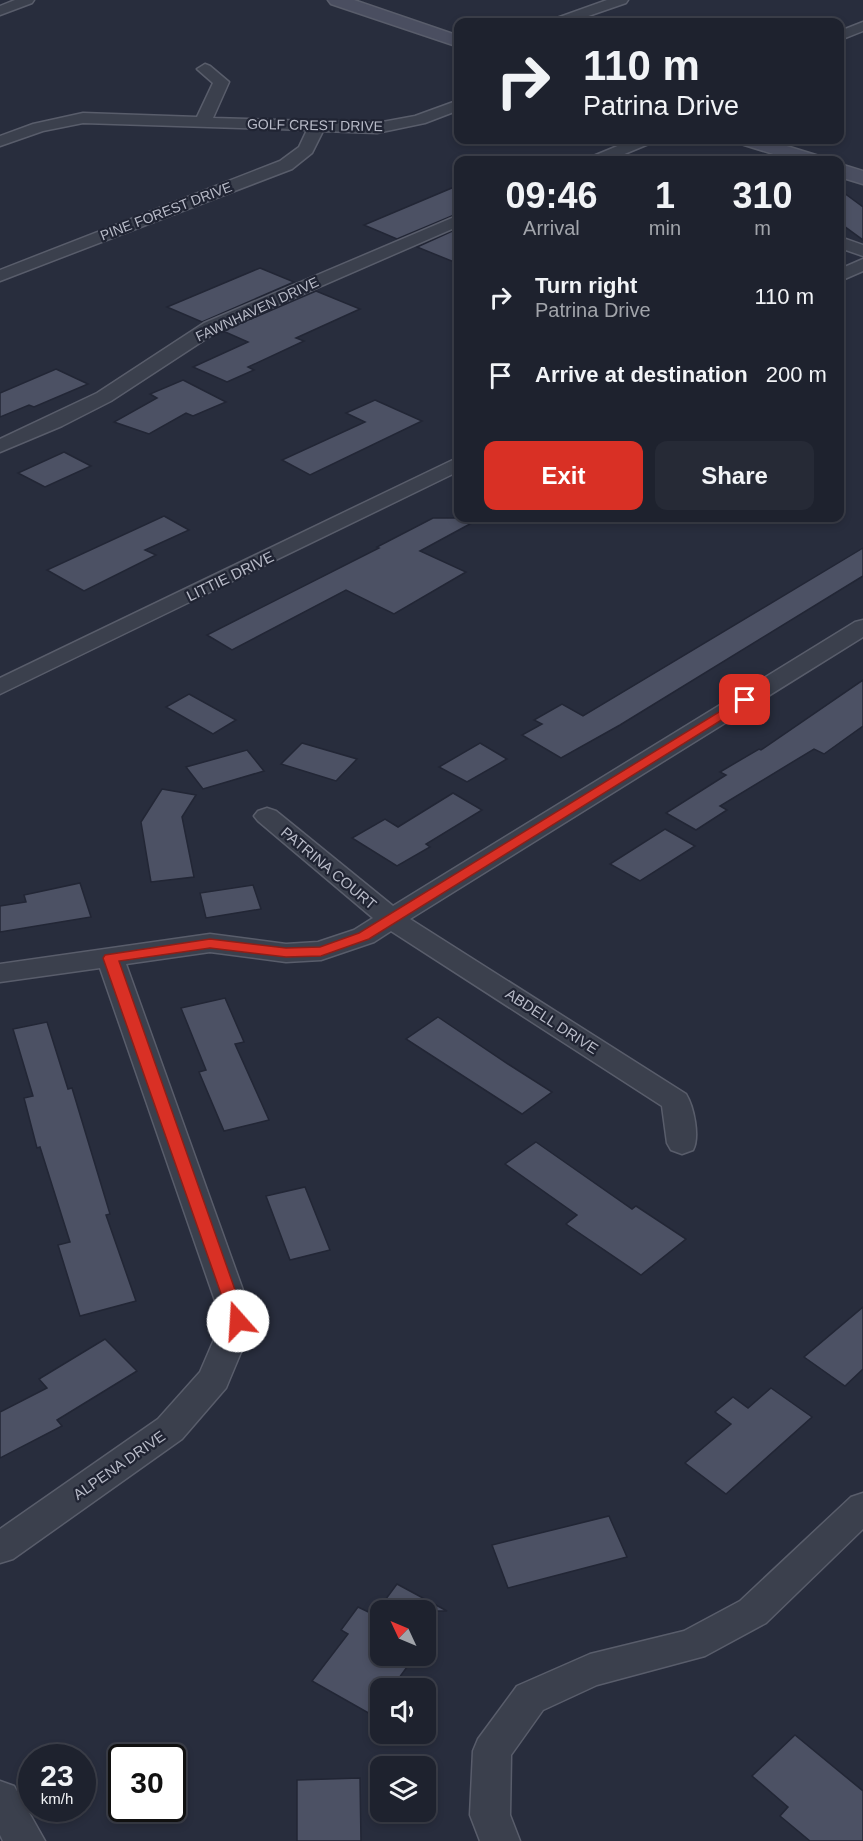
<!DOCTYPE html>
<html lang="en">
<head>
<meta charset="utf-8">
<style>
  :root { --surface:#1e222e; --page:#262a36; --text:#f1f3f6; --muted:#a1a4aa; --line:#3c3f4a; --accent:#d93025 }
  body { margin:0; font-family:Helvetica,sans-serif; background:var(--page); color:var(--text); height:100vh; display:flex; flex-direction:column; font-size:22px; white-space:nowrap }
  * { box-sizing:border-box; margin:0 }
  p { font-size:20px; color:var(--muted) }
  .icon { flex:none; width:33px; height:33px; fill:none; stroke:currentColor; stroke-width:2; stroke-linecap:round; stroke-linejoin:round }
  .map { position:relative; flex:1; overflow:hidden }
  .panel { position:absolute; left:454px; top:156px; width:390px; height:366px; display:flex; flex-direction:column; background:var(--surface); border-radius:12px; box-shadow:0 3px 9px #0003,0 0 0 2px var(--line) }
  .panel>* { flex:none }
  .hud { position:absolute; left:454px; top:18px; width:390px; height:126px; border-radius:12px; box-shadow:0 3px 9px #0003,0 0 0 2px var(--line); background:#1e222e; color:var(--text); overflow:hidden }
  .needle { width:39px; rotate:314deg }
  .fabs { position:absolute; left:370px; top:1600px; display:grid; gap:12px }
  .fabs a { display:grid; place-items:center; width:66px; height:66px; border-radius:12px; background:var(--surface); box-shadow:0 3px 9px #0003,0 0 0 2px var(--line); font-size:30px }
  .speed { position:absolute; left:18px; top:1744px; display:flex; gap:12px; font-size:30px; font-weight:700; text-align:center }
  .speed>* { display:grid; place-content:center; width:78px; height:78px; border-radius:50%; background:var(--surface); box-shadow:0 3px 9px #0003,0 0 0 2px var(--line); line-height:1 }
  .speed small { font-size:15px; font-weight:400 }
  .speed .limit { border:3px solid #111; border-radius:9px; background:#fff; color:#111 }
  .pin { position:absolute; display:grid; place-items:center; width:51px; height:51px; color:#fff; margin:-26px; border-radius:12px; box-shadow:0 3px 9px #0006 }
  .me { position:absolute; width:66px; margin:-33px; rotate:341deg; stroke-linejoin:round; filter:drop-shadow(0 0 4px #0008) }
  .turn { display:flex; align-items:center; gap:21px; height:126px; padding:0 30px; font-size:27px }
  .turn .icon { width:78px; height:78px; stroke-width:2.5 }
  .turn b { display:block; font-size:42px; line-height:51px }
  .eta { display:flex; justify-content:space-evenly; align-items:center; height:102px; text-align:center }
  .eta b { font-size:36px; font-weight:600; line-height:42px }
  .cta { display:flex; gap:12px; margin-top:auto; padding:12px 30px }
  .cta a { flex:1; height:69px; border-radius:12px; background:var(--accent); color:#fff; font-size:24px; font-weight:600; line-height:69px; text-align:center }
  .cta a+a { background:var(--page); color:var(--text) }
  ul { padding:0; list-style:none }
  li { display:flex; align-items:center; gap:18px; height:78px; padding:0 30px }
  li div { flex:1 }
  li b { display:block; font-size:22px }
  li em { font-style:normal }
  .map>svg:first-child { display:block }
  .building { fill:#4c5164; stroke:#222635; stroke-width:1.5 }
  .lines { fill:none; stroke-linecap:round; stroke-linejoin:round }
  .street-casing { stroke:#595d6b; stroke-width:3 }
  .secondary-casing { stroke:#595d6b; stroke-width:3 }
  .street { fill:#3b404d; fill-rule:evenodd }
  .secondary { fill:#4a4e60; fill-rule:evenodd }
  .route { fill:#d93025; stroke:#8d1f18; stroke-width:1.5 }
  .labels { text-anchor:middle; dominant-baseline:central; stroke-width:4.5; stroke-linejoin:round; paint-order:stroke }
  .far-street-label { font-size:14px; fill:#b8bbc8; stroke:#202433 }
  .street-label { font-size:15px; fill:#b8bbc8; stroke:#202433 }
</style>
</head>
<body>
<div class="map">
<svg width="863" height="1841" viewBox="0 0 863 1841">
  <rect width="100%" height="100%" fill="#282d3d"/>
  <g class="building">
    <polygon points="459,185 459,213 397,239 364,225"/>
    <polygon points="840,190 863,207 863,240 840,223"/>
    <polygon points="459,228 459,264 417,247"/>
    <polygon points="260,268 294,282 202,322 167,307"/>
    <polygon points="316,291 360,309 296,338 304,341 248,367 254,370 227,382 193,367 248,342 223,331"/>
    <polygon points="56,369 88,384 34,407 29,405 0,417 0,393"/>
    <polygon points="183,380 226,402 193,416 186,413 149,434 114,422 157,398 150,394"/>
    <polygon points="375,400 422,421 310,475 282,460 365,422 346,413"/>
    <polygon points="64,452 91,466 45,487 18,473"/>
    <polygon points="164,516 189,530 145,550 156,555 84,591 47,570"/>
    <polygon points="433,518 481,518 420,551 466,572 394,614 346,590 232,650 207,635 379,548 377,547"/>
    <polygon points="863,548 863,576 620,725 561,758 522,735 542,724 534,720 562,704 583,716"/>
    <polygon points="863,680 863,726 824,754 814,749 720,806 727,810 696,830 666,813 726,775 720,772 759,749 761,750"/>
    <polygon points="189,694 236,720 213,734 166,707"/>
    <polygon points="302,743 357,759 336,781 281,764"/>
    <polygon points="480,743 507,759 467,782 439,767"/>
    <polygon points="247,750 264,771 203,789 186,767"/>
    <polygon points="162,789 196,795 182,817 194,877 151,882 141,822"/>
    <polygon points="453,793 482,810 426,844 430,847 397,866 352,838 385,819 398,827"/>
    <polygon points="665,829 695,846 640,881 610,864"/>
    <polygon points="80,883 91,917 0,932 0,906 26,902 24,895"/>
    <polygon points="253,885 261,909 206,918 200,893"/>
    <polygon points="225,998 244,1042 235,1044 269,1120 224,1131 199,1072 206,1070 181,1008"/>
    <polygon points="438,1017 508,1064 552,1092 522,1114 406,1039"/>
    <polygon points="47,1022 68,1089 72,1088 110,1214 106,1215 136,1301 80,1316 58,1245 70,1242 40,1147 37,1148 24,1098 33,1096 13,1029"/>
    <polygon points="536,1142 632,1209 636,1206 686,1239 641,1275 566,1224 577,1215 505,1164"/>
    <polygon points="305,1187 330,1250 290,1260 266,1196"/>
    <polygon points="863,1307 863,1369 845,1386 804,1357"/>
    <polygon points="105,1339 137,1371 57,1420 62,1426 0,1458 0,1412 47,1388 39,1379"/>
    <polygon points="771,1388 812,1417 726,1494 685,1463 731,1424 715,1412 733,1397 748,1408"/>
    <polygon points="609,1516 627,1557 508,1588 492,1545"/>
    <polygon points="397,1584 447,1611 377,1611"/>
    <polygon points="358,1607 381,1618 381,1656 415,1656 391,1689 381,1689 381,1703 372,1715 312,1681 348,1634 341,1630"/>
    <polygon points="795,1735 863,1791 863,1841 810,1841 780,1816 788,1807 752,1776"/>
    <polygon points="360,1778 361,1841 297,1841 297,1780"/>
  </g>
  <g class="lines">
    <g class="street-casing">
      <g id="street">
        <polygon points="15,0 34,0 32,3 0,15 0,6"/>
        <polygon points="607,0 628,0 626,3 571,22 552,22 554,19"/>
        <polygon points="863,22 863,31 840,40 840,31"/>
        <polygon points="205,64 210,66 229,82 213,118 377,123 415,116 459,100 459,110 425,123 377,133 323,131 312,153 292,169 0,281 0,270 280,161 299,147 307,130 83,123 43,131 0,146 0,136 33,124 83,113 197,117 213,83 197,69"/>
        <polygon points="632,140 653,140 651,143 610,160 589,160 591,157"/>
        <polygon points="459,215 459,226 218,331 111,401 62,426 0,452 0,439 97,393 204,323"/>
        <polygon points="840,237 863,245 863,256 840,248"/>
        <polygon points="863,259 863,271 840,281 840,269"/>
        <polygon points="459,457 459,471 0,694 0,678"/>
        <path d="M 863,620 L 863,637 L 410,919 L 686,1094 C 694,1107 700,1137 693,1150 L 682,1154 L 671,1150 L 667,1143 L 662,1106 L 391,931 L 374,942 L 321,960 L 286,962 L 210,952 L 126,964 L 254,1321 L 226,1388 L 182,1439 L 13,1559 L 0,1563 L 0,1529 L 158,1419 L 200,1372 L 222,1321 L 100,968 L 0,982 L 0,964 L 210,934 L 286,944 L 318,942 L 354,930 L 373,918 L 258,821 L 254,816 L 258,811 L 267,808 L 276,811 L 393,906 L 855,622 Z"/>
        <polygon points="863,1493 863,1529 766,1623 705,1656 597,1685 543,1710 511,1755 510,1815 520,1841 480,1841 470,1815 473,1751 478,1739 517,1686 590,1654 684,1631 740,1601 851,1497"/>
        <polygon points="0,1781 14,1786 45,1841 3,1841 0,1835"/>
      </g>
    </g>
    <g class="secondary-casing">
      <g id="secondary">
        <polygon points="328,0 354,0 459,36 459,47 331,4"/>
        <polygon points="738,140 767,140 819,156 822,160 793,160 741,144"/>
        <polygon points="840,164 863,171 863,184 840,177"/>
      </g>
    </g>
    <use href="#street" class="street"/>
    <use href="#secondary" class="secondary"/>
  </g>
  <polygon class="route" points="745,696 749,697 749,703 369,939 321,956 286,957 210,948 119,961 246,1321 244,1325 238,1327 232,1325 103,958 105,955 210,939 286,948 320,947 359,933"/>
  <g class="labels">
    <g class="far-street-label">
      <text transform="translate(315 125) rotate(1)">GOLF CREST DRIVE</text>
      <text transform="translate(166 211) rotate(-21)">PINE FOREST DRIVE</text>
      <text transform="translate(257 309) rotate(-25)">FAWNHAVEN DRIVE</text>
    </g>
    <g class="street-label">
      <text transform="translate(230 576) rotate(-26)">LITTIE DRIVE</text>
      <text transform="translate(329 868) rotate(40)">PATRINA COURT</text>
      <text transform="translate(552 1021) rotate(33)">ABDELL DRIVE</text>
      <text transform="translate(119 1465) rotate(-35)">ALPENA DRIVE</text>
    </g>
  </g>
</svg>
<div class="fabs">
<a><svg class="needle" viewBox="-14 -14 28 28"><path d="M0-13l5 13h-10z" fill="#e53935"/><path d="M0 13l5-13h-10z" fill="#a1a4aa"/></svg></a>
<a><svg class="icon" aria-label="sound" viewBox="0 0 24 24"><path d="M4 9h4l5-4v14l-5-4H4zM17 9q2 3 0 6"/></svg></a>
<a><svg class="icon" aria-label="layers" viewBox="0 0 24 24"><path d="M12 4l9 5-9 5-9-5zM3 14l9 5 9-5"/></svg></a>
</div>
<div class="speed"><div>23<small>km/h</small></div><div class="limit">30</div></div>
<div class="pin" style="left:745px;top:700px;background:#d93025"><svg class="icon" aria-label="arrive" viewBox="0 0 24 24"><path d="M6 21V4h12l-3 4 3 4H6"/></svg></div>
<svg class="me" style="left:238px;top:1321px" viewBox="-20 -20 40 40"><circle r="19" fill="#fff"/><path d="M0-13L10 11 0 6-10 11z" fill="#d93025"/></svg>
<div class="hud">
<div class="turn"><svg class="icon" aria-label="right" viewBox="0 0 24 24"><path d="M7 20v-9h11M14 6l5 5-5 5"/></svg><div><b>110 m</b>Patrina Drive</div></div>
</div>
<section class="panel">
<div class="eta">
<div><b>09:46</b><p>Arrival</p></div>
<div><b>1</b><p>min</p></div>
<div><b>310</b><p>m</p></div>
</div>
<ul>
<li><svg class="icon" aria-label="right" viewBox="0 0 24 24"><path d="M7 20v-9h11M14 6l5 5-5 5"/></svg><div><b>Turn right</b><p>Patrina Drive</p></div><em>110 m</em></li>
<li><svg class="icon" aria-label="arrive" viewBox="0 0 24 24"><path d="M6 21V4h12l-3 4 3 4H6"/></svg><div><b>Arrive at destination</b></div><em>200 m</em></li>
</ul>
<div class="cta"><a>Exit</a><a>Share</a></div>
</section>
</div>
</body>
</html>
